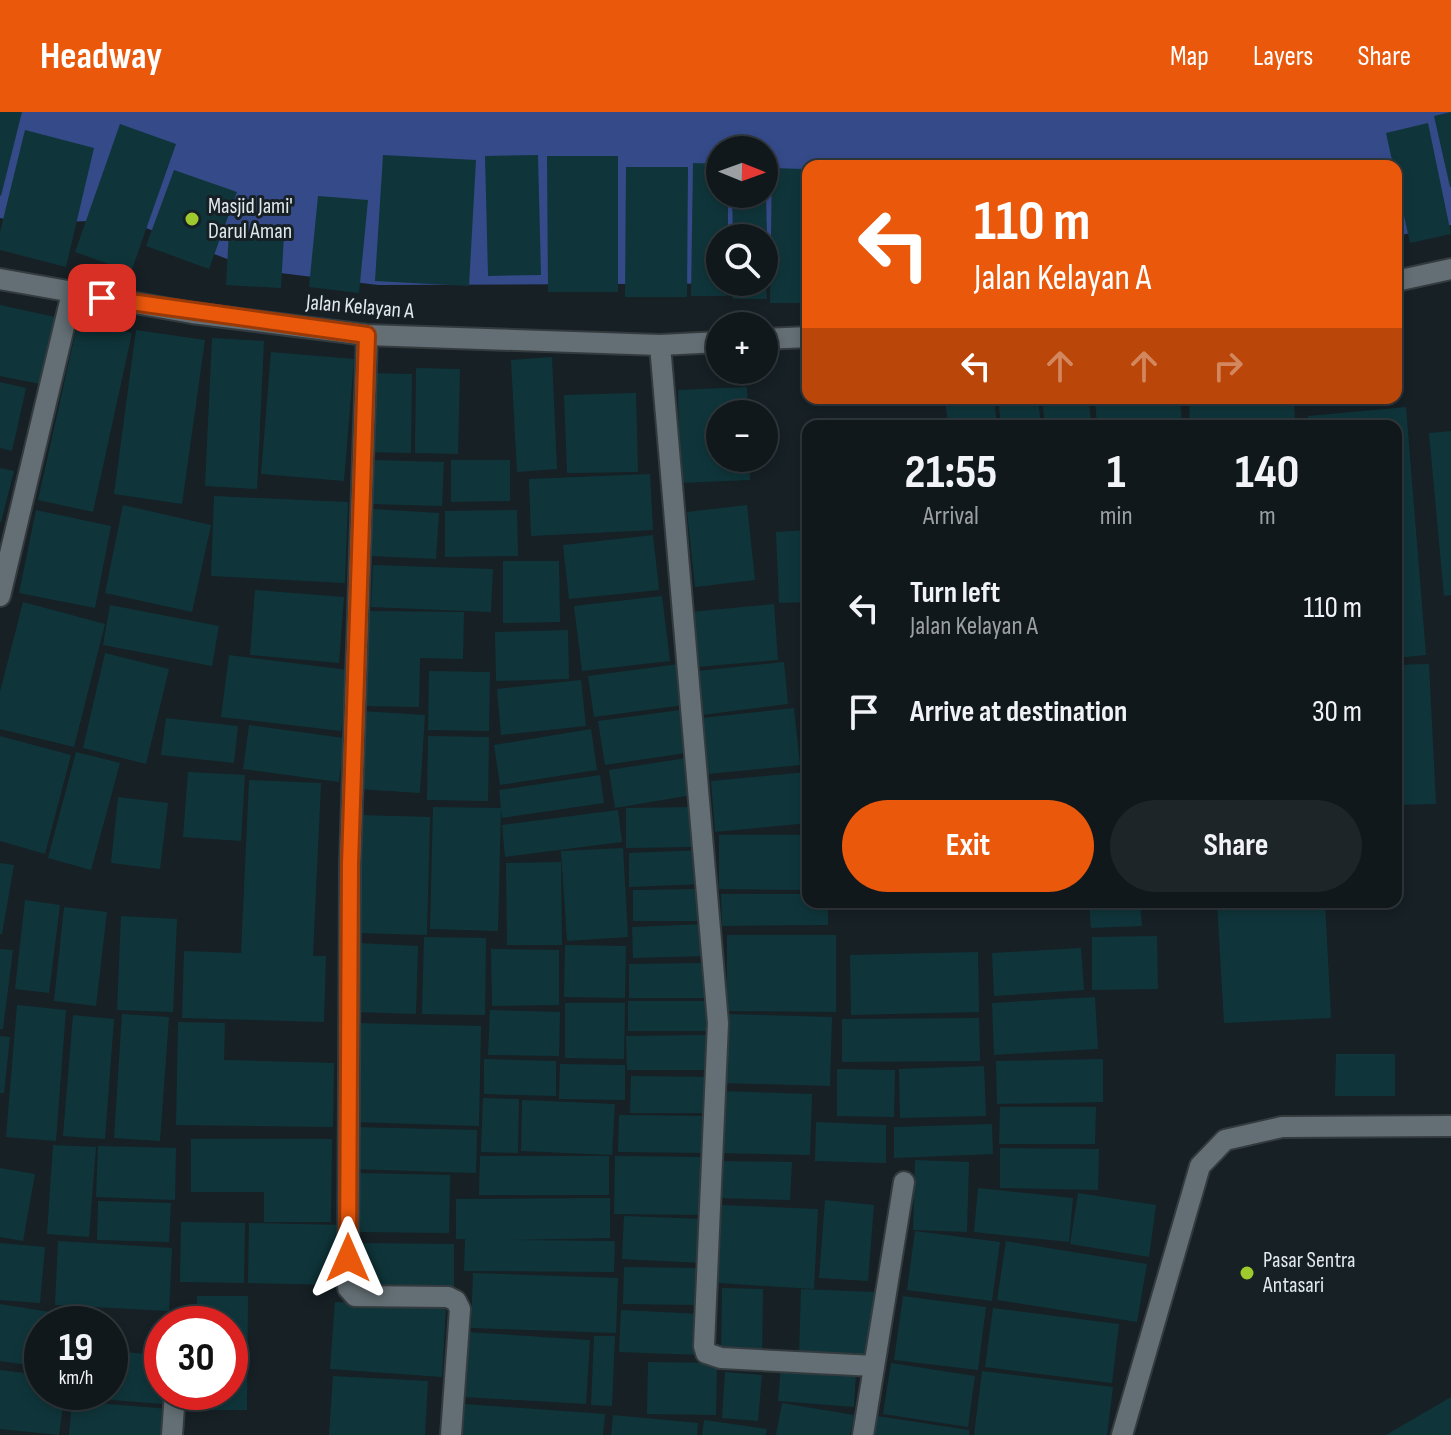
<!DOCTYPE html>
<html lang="en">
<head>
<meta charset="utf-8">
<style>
  :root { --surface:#10181c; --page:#1e2529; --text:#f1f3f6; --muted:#9ca0a3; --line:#30373b; --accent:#ea580c }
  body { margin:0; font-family:"Sofia Sans Condensed",sans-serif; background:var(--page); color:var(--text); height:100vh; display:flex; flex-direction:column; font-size:30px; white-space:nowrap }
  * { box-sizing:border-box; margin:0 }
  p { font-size:26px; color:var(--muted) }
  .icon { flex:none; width:44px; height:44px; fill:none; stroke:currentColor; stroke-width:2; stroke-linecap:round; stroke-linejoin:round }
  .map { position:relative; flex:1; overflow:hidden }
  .sheet { position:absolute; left:802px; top:308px; width:600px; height:488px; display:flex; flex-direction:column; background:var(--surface); border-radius:16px; box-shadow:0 4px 12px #0003,0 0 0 2px var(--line) }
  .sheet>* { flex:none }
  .banner { position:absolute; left:802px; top:48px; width:600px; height:244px; border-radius:16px; box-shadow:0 4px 12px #0003,0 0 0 2px var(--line); background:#ea580c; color:#fff; overflow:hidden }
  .needle { width:52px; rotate:91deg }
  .buttons { position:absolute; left:706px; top:24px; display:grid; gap:16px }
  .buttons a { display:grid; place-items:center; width:72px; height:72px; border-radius:50%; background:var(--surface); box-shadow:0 4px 12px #0003,0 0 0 2px var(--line); font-size:40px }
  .speed { position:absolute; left:24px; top:1194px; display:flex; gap:16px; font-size:40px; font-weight:700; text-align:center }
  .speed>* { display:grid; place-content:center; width:104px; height:104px; border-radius:50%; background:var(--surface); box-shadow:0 4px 12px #0003,0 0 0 2px var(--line); line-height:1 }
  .speed small { font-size:20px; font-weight:400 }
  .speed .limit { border:12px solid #d22; background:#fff; color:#111 }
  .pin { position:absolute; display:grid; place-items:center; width:68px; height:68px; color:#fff; margin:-34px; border-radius:16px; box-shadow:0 4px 12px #0006 }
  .me { position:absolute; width:88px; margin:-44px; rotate:0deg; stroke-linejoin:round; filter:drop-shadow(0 0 6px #0008) }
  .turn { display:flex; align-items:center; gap:28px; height:168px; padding:0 40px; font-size:36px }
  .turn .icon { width:104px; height:104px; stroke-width:2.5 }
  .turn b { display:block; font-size:56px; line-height:68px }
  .lanes { display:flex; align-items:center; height:76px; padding:0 40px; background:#0003; justify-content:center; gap:40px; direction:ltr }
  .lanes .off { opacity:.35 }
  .eta { display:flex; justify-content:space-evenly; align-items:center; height:136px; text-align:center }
  .eta b { font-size:48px; font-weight:700; line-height:56px }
  .primary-button { display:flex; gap:16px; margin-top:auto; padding:16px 40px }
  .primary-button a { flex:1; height:92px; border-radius:48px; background:var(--accent); color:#fff; font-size:32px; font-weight:700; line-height:92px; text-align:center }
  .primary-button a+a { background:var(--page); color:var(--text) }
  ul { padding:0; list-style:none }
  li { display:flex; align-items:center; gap:24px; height:104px; padding:0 40px }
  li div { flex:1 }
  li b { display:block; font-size:30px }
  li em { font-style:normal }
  header { display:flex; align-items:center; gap:48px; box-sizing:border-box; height:112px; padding:0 40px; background:var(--accent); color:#fff }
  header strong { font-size:38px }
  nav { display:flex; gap:44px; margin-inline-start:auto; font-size:28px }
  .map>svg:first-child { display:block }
  .water { fill:#354a89; fill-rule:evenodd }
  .building { fill:#0f353a }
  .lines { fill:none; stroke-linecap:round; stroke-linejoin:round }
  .minor-casing { stroke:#343b3f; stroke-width:24 }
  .tertiary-casing { stroke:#343b3f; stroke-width:24 }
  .minor { stroke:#636f74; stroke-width:20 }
  .tertiary { stroke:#636f74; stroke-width:20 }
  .route-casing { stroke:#983908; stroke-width:20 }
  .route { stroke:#ea580c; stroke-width:14 }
  .poi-dot { fill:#9eca2e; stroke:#162025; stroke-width:3 }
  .labels { text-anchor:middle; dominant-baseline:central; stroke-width:6; stroke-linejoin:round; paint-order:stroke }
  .poi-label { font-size:22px; fill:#e1e8eb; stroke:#162025; text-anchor:start }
  .street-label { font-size:22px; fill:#e1e8eb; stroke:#162025 }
</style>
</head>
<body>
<header>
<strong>Headway</strong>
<nav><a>Map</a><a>Layers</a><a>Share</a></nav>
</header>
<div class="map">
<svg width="1451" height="1323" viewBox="0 0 1451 1323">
  <rect width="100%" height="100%" fill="#162025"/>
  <path class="water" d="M 0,0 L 1451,0 L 1451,113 L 1396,124 L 1396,54 L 808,54 L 808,171 L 378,173 L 256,158 L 125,108 L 25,111 L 0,106 ZM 720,38 L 764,38 L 764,82 L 720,82 ZM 720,126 L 764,126 L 764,170 L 720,170 Z"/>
  <g class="building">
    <polygon points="0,0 22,0 1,84 0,83"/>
    <polygon points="1451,0 1451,75 1450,75 1434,4"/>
    <polygon points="1428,11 1451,122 1410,131 1386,21"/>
    <polygon points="120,12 176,32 131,160 75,140"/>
    <polygon points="25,18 94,36 66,155 0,138 0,120"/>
    <polygon points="383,43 476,48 469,174 375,169"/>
    <polygon points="538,43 541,163 488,164 485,44"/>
    <polygon points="547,44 618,44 618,180 548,180"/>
    <polygon points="693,51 720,52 720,82 728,82 728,126 720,126 720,170 727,170 727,184 691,184"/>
    <polygon points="626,55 688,55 687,185 625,185"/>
    <polygon points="772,56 804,57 802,191 770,191"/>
    <polygon points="174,58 237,80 209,157 146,134"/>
    <polygon points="732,82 766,82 767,126 733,126"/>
    <polygon points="318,84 368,88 359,181 309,175"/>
    <polygon points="229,119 284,123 281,176 226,173"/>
    <polygon points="764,150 767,187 733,187 733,170 764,170"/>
    <polygon points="0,193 55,205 40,272 0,264"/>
    <polygon points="78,209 132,221 93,400 38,388"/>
    <polygon points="136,218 205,228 182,392 114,382"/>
    <polygon points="212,226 264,229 257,377 205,374"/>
    <polygon points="271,240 354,247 344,369 261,362"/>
    <polygon points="552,245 557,357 517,360 511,248"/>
    <polygon points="416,256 460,257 458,342 415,341"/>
    <polygon points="368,261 412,262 411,341 367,340"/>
    <polygon points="0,270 26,276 12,339 0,336"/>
    <polygon points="747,275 748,302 720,302 720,346 749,346 750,368 680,371 678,278"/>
    <polygon points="636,281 638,360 567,361 564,283"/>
    <polygon points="945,286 994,286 997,314 948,314"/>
    <polygon points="998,286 1038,286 1041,314 1001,314"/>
    <polygon points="1042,286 1089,286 1091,314 1045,314"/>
    <polygon points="1095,286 1180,286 1182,314 1097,314"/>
    <polygon points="1189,286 1294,286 1295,314 1190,314"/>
    <polygon points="1406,295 1426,543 1396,546 1396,314 1309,314 1308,304"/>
    <polygon points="1451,319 1451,483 1444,484 1429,321"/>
    <polygon points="372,348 444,350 442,394 370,392"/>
    <polygon points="451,348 510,348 510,389 451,390"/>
    <polygon points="0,356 14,359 1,410 0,410"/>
    <polygon points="650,362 653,418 531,424 529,367"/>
    <polygon points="214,384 348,390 345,471 211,464"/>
    <polygon points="123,393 211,413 192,500 105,481"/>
    <polygon points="747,393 755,468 695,475 687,400"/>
    <polygon points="373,397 439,401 436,447 370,444"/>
    <polygon points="36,398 111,414 95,496 19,481"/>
    <polygon points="517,398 518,444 445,445 445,399"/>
    <polygon points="808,418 808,490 779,491 776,420"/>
    <polygon points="653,423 659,478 569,487 563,433"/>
    <polygon points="503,449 559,449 560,510 503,511"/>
    <polygon points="373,453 493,457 491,500 371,495"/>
    <polygon points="255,478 344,485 339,551 250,543"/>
    <polygon points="662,484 670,549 582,559 574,494"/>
    <polygon points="23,490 105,512 74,635 0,617 0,580"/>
    <polygon points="774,492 778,548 696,555 690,500"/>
    <polygon points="110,493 219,514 212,554 103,533"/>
    <polygon points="366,499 464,500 463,547 420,546 419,595 364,594"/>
    <polygon points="568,518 569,567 496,569 495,520"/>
    <polygon points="105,541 169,557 146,652 83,636"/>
    <polygon points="229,543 348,558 341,619 221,605"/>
    <polygon points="784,550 788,592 702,603 698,559"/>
    <polygon points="679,552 684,593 594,605 588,564"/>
    <polygon points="1429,552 1436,692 1396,693 1396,553"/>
    <polygon points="429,559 490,560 489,619 428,618"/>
    <polygon points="581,568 586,614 501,623 497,577"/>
    <polygon points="808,570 808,605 807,605 800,571"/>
    <polygon points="794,596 800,653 708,662 702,606"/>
    <polygon points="680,598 686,641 605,653 598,609"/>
    <polygon points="362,599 425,603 420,681 357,677"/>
    <polygon points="166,606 238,614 234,651 161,643"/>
    <polygon points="249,613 344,626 339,670 243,657"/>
    <polygon points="591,617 597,658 500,673 494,633"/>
    <polygon points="0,624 71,643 45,742 0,729"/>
    <polygon points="428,624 489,625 488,689 427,688"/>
    <polygon points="76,640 120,651 91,758 48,746"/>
    <polygon points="686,646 692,683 615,696 609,658"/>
    <polygon points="188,660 245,663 241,729 183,725"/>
    <polygon points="808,660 808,711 715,720 711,669"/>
    <polygon points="600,663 604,691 502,706 499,678"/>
    <polygon points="249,668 321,671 313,844 326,844 324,910 182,906 184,839 241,841"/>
    <polygon points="118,685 168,691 160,757 111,751"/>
    <polygon points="433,695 501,696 498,819 430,817"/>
    <polygon points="696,695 697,735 626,736 626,696"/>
    <polygon points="618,698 622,730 505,745 502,713"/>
    <polygon points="360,703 430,705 427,823 357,821"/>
    <polygon points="719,723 808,723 808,778 719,777"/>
    <polygon points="623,736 628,825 567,829 561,739"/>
    <polygon points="702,738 702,772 629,775 629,741"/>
    <polygon points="561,750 562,833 507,833 506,751"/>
    <polygon points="0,751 14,753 2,822 0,822"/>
    <polygon points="704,777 704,809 633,809 633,778"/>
    <polygon points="721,782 808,782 808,790 828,790 828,813 722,814"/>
    <polygon points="25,788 60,793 49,881 15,877"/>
    <polygon points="1089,790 1140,790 1142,814 1091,816"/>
    <polygon points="1217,790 1325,790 1331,906 1224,911"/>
    <polygon points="64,795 107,800 96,894 54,889"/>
    <polygon points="121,804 177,807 173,900 117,898"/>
    <polygon points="707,812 708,844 633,846 632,815"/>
    <polygon points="727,823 836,823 836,900 727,899"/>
    <polygon points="1157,824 1158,877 1092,878 1092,825"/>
    <polygon points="424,825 486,826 485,903 422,902"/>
    <polygon points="358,831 418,834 416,902 355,900"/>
    <polygon points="565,833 626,834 625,886 564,885"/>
    <polygon points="1081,836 1084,878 994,884 992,841"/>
    <polygon points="0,837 13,838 3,917 0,917"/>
    <polygon points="491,837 559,838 559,893 492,894"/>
    <polygon points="978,840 979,900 851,903 850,843"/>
    <polygon points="706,851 707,886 629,886 629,852"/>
    <polygon points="1095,885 1098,937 994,943 992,891"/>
    <polygon points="628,889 709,889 708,919 628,919"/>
    <polygon points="565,891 625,891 624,947 565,946"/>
    <polygon points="17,893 66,898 56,1029 6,1025"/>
    <polygon points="490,898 560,900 559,944 488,943"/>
    <polygon points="122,902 169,905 160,1029 114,1026"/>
    <polygon points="725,902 832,905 830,974 723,971"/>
    <polygon points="73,903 114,907 105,1027 63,1024"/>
    <polygon points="979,906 980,949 842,950 842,907"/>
    <polygon points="178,910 225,911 224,948 334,951 333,1015 176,1013"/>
    <polygon points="357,911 481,914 479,1014 354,1010"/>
    <polygon points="706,923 706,958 627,958 626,924"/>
    <polygon points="0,924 10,925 4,981 0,981"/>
    <polygon points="1336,942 1395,942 1395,984 1335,984"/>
    <polygon points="484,947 556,949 556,984 484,982"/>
    <polygon points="1103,947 1103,990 997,992 996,949"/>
    <polygon points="560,952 625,953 625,988 559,987"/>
    <polygon points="984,954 986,1004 900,1006 899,957"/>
    <polygon points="837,957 895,958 894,1005 837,1004"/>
    <polygon points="631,964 711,965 710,1001 630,1001"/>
    <polygon points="719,979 812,982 810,1043 718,1041"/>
    <polygon points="483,986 519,987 518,1041 481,1040"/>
    <polygon points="522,988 615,992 612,1043 521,1039"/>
    <polygon points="1000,995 1096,995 1095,1032 999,1032"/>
    <polygon points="619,1003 708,1004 708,1041 618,1040"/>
    <polygon points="816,1010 886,1013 886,1051 815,1049"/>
    <polygon points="992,1012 993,1042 894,1046 894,1015"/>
    <polygon points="353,1015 477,1018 476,1061 351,1057"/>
    <polygon points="191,1027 332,1027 331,1110 264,1110 264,1080 191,1080"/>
    <polygon points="53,1033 96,1035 89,1125 47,1122"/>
    <polygon points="98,1034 176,1036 175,1088 96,1085"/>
    <polygon points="1000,1036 1099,1037 1098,1078 1000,1076"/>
    <polygon points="480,1044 609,1044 609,1083 479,1083"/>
    <polygon points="615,1044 710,1045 709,1103 614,1102"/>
    <polygon points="915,1048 969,1050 967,1120 913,1118"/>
    <polygon points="714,1049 792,1050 790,1088 713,1086"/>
    <polygon points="0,1056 35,1062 23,1129 0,1125"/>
    <polygon points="358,1061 450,1063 449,1121 357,1120"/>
    <polygon points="978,1076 1073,1086 1069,1130 974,1120"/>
    <polygon points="1078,1081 1156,1093 1149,1145 1070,1132"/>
    <polygon points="610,1086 610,1126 512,1128 615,1129 614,1160 464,1159 465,1127 456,1127 456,1087"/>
    <polygon points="825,1088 874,1093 868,1169 819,1166"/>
    <polygon points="98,1089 171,1091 169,1130 97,1128"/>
    <polygon points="722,1093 818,1097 814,1177 718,1171"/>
    <polygon points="624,1104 704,1107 702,1151 622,1147"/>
    <polygon points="181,1110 245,1111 244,1171 180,1170"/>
    <polygon points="249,1111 344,1113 343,1173 248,1171"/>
    <polygon points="915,1119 1000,1130 992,1189 907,1178"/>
    <polygon points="58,1129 172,1136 169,1199 55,1193"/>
    <polygon points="1006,1129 1147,1152 1137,1210 997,1188"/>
    <polygon points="0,1131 45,1135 40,1191 0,1188"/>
    <polygon points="357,1131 454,1132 454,1175 356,1174"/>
    <polygon points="624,1155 700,1156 700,1193 623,1192"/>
    <polygon points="473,1161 618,1166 616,1221 471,1216"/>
    <polygon points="722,1176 763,1177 762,1247 721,1246"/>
    <polygon points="801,1177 875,1180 873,1246 799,1243"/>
    <polygon points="197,1184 248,1184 247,1298 196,1298 196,1280 230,1280 230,1212 197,1212"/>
    <polygon points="903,1184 986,1195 978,1258 894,1248"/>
    <polygon points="335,1190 446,1196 442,1265 330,1257"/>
    <polygon points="0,1192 75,1204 74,1212 42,1212 42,1255 0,1249"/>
    <polygon points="993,1196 1119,1212 1112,1271 985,1255"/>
    <polygon points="621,1198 702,1202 701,1243 619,1240"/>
    <polygon points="467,1220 590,1228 586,1292 463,1285"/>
    <polygon points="594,1224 615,1224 612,1294 591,1293"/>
    <polygon points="110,1239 162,1243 163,1292 74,1285 75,1280 110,1280"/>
    <polygon points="648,1250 717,1251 716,1303 647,1302"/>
    <polygon points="891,1251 975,1264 968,1315 883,1302"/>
    <polygon points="781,1254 856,1260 854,1295 778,1289"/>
    <polygon points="0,1258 42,1263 42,1280 65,1280 59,1323 0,1317"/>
    <polygon points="982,1259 1113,1275 1107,1323 974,1323"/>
    <polygon points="725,1260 762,1263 758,1309 722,1306"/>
    <polygon points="333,1264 428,1269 425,1323 329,1323"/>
    <polygon points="1451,1285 1451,1323 1386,1323"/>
    <polygon points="72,1289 169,1297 167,1323 69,1323"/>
    <polygon points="782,1291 854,1303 850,1323 776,1323"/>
    <polygon points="464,1292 605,1302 603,1323 462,1323"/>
    <polygon points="613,1303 698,1311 697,1323 611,1323"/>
    <polygon points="877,1304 969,1318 969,1323 874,1323"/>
    <polygon points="704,1308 767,1317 766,1323 702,1323"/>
  </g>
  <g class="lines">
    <g class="minor-casing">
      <g id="minor">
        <polyline points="367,223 350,752 348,1176 355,1184 448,1185 456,1189 460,1197 451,1323"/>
        <polyline points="660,233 718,911 704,1234 706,1241 721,1246 874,1254"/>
        <polyline points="0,484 72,181"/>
        <polyline points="172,1323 175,1280"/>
        <polyline points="863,1323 904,1070"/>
        <polyline points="1122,1323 1200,1054 1225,1028 1282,1015 1451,1014"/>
      </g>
    </g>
    <g class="tertiary-casing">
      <g id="tertiary">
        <polyline points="0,167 192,201 367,223 660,233 720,230"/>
        <polyline points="1396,169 1451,157"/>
        <polyline points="764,227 808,225"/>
      </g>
    </g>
    <use href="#minor" class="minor"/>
    <use href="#tertiary" class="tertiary"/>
  </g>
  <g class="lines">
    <g class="route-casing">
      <polyline id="route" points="102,186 367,223 350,752 348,1146"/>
    </g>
    <use href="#route" class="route"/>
  </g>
  <g class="poi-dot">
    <circle cx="192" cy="107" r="8"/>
    <circle cx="1247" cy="1161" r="8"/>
  </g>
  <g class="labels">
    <g class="poi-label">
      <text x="208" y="94">Masjid Jami'<tspan x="208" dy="25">Darul Aman</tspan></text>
      <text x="1263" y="1148">Pasar Sentra<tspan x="1263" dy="25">Antasari</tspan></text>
    </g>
    <g class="street-label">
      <text transform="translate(360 195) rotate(5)">Jalan Kelayan A</text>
    </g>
  </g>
</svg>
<div class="buttons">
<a><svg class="needle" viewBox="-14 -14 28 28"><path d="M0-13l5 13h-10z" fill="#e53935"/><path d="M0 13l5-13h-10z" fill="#9ca0a3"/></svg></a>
<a><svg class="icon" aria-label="search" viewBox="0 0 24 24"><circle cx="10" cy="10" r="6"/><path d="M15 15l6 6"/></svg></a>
<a>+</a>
<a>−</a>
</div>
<div class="speed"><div>19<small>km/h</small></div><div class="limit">30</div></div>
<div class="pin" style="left:102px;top:186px;background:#d93025"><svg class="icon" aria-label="arrive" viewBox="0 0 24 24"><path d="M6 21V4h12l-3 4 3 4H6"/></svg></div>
<svg class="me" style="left:348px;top:1146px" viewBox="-20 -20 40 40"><path d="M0-17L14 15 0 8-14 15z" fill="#ea580c" stroke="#fff" stroke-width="4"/></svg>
<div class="banner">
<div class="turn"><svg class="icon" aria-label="left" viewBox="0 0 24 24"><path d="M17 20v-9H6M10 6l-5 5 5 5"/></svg><div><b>110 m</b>Jalan Kelayan A</div></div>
<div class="lanes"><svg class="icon" aria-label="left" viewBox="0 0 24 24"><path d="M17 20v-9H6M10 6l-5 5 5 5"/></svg><svg class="icon off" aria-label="ahead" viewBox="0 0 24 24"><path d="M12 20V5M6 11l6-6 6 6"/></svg><svg class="icon off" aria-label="ahead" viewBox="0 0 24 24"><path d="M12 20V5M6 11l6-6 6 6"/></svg><svg class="icon off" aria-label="right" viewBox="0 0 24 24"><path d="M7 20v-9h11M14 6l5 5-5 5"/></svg></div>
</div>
<section class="sheet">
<div class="eta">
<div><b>21:55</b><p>Arrival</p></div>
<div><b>1</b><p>min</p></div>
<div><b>140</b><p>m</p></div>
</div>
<ul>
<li><svg class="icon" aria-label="left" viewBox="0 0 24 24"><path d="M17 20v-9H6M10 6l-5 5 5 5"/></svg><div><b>Turn left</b><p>Jalan Kelayan A</p></div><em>110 m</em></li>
<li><svg class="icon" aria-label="arrive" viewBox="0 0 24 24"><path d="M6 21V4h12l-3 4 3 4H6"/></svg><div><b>Arrive at destination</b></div><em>30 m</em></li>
</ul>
<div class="primary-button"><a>Exit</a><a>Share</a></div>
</section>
</div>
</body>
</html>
